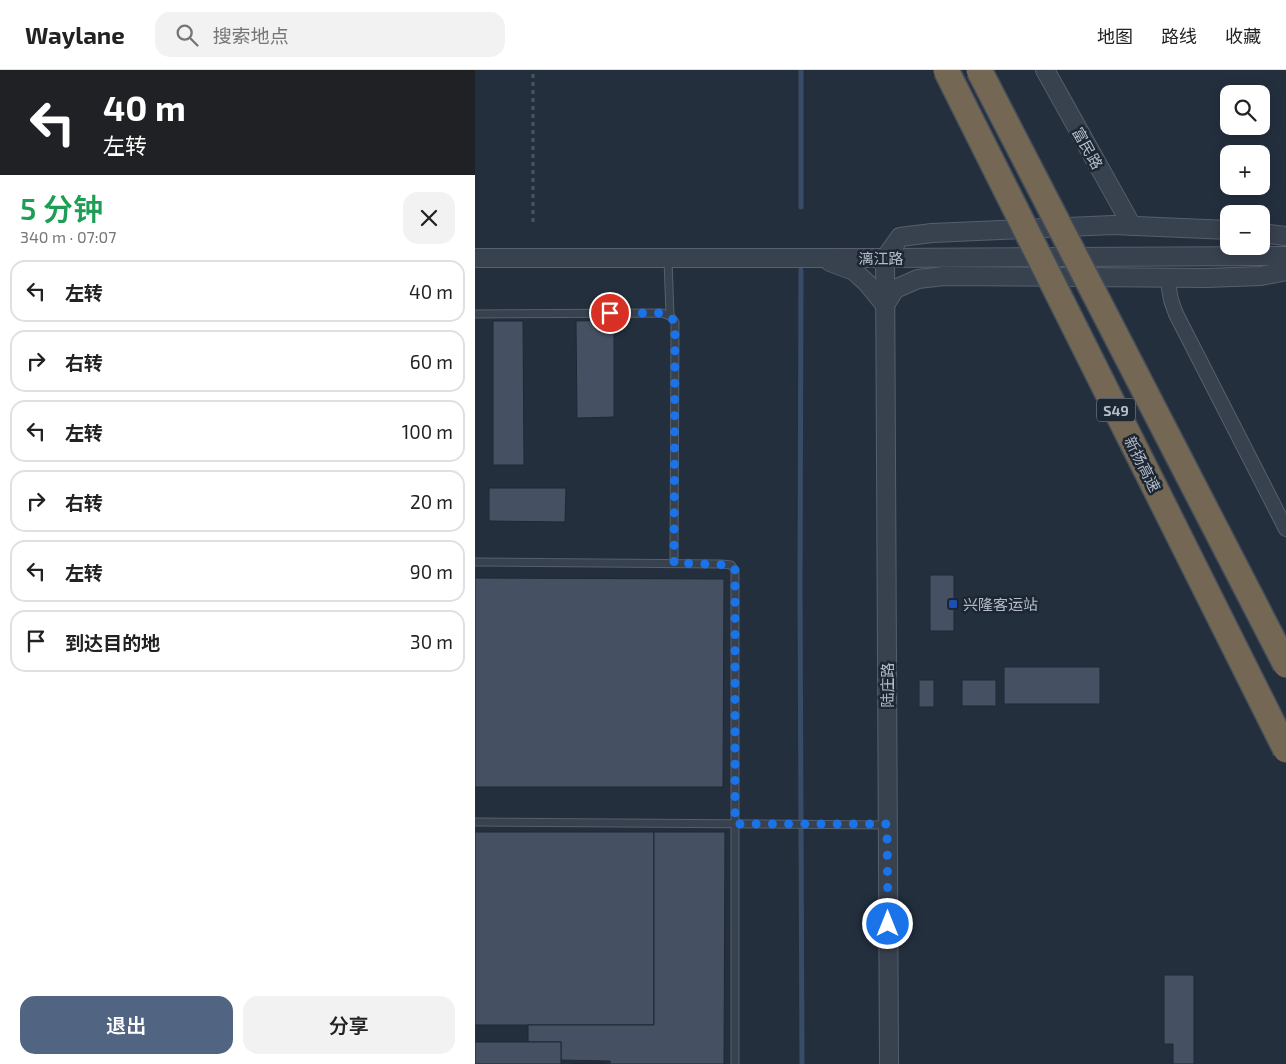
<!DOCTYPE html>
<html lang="zh">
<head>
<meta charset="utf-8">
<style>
  :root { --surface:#fff; --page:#f2f2f2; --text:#222; --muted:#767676; --line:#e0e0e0; --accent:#516482 }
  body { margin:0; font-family:"Exo 2","Noto Sans SC",sans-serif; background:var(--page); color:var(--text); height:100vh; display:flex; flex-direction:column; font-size:19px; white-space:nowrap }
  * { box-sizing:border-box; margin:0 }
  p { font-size:16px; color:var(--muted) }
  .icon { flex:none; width:28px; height:28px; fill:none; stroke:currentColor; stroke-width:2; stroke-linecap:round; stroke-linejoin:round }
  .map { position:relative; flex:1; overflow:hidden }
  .side { display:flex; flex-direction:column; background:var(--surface); width:475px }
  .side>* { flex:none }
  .guide { background:#202124; color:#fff; overflow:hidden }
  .fabs { position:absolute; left:745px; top:15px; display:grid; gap:10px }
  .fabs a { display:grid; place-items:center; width:50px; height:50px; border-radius:10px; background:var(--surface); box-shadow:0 2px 12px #0003; font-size:25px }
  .pin { position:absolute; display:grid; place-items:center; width:42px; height:42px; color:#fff; margin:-21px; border:2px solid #fff; border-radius:50%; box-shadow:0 1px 5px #0007 }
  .me { position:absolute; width:55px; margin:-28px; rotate:0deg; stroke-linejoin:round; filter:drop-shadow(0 0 4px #0008) }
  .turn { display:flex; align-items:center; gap:18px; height:105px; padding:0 20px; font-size:22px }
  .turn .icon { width:65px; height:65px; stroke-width:2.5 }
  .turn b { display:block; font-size:35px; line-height:42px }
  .round { display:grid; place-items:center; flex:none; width:52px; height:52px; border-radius:15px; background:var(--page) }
  .overview { display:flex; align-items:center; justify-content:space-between; height:85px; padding:0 20px }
  h1 { font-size:30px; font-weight:600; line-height:38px; color:#1e9e55 }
  .cta { display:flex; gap:10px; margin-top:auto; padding:10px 20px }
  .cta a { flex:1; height:58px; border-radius:15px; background:var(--accent); color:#fff; font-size:20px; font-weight:600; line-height:58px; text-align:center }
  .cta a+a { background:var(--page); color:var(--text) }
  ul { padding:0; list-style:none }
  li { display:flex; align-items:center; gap:15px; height:62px; margin:0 10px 8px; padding:0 10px; border:2px solid var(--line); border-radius:15px }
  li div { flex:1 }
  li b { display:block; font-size:19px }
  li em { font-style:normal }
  header { display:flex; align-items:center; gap:30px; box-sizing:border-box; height:70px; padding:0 25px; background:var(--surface); border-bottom:1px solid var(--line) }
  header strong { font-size:24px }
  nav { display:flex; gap:28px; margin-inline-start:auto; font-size:18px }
  .search { width:350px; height:45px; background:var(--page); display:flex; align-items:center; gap:12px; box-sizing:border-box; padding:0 18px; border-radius:15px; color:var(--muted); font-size:19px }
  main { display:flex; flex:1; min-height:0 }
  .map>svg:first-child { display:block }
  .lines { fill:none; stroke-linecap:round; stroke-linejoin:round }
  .stream { stroke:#394c67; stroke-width:5 }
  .building { fill:#455162; stroke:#1f2835 }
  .service-casing { stroke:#565f6c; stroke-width:9 }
  .minor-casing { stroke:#565f6c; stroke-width:16 }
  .tertiary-casing { stroke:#565f6c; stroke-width:20 }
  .path { stroke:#44595c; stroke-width:3; stroke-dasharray:4 4; stroke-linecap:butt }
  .service { stroke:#38414e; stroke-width:7 }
  .minor { stroke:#38414e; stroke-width:14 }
  .tertiary { stroke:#38414e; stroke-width:18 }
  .motorway-bridge-casing { stroke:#434c59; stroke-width:28; stroke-linecap:butt }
  .motorway-bridge { stroke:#746855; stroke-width:25 }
  .route { stroke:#1a73e8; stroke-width:9; stroke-dasharray:0 16.2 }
  .transit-dot { fill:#1a4fb4; stroke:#1d2633; stroke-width:2 }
  .labels { text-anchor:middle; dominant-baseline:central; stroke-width:5; stroke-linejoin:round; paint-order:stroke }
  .shield { fill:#1d2633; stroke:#878f9c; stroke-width:1 }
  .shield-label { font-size:14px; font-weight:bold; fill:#b4bcc9 }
  .street-label { font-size:15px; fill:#b4bcc9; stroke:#1d2633 }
  .poi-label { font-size:15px; fill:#b4bcc9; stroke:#1d2633; text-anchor:start }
</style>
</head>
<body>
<header>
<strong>Waylane</strong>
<div class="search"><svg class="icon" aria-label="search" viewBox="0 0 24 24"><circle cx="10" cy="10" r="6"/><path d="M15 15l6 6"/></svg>搜索地点</div>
<nav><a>地图</a><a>路线</a><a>收藏</a></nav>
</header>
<main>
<section class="side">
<div class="guide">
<div class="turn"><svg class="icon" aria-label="left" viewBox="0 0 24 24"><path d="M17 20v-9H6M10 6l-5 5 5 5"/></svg><div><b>40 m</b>左转</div></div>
</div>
<div class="overview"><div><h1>5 分钟</h1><p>340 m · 07:07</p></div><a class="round"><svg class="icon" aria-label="close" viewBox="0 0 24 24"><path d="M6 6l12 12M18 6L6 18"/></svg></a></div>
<ul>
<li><svg class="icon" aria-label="left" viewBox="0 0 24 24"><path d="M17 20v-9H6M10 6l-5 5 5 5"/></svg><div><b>左转</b></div><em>40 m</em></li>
<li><svg class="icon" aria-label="right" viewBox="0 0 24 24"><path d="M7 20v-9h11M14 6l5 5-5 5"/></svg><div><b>右转</b></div><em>60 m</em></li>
<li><svg class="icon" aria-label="left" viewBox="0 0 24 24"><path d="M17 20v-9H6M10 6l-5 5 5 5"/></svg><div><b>左转</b></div><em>100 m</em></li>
<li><svg class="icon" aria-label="right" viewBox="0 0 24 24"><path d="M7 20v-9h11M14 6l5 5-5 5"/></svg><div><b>右转</b></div><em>20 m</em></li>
<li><svg class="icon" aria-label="left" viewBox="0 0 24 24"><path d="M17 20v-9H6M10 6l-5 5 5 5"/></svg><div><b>左转</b></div><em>90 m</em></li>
<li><svg class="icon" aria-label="arrive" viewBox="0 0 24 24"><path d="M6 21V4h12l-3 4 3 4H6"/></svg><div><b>到达目的地</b></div><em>30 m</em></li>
</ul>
<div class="cta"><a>退出</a><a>分享</a></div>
</section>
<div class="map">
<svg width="811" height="994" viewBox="0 0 811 994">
  <rect width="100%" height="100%" fill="#242f3e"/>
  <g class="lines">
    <g class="stream">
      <polyline points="326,137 326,0"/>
      <polyline points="326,200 325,518 327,994"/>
    </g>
  </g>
  <g class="building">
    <polygon points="139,250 139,347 102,348 101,251"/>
    <polygon points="18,251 48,251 49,395 18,395"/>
    <polygon points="14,418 91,418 90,452 14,451"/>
    <rect x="455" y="505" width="24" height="56"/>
    <polygon points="0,508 249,509 248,717 0,717"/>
    <rect x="529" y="597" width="96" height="37"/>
    <rect x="444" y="610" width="15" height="27"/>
    <rect x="487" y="610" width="34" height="26"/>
    <rect x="0" y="762" width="179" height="193"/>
    <polygon points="179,762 250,762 249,994 135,994 135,991 86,990 86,972 53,972 53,955 179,955"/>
    <polygon points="689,905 719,905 719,994 698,994 698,974 689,974"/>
    <rect x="0" y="972" width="86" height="22"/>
    <rect x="96" y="993" width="35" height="1"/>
  </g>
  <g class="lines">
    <g class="service-casing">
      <g id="service">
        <polyline points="193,189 195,246"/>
        <polyline points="0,244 187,243 195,246 200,252 199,493"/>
        <polyline points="0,492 247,494 256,495 260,500 260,994"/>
        <polyline points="0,752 412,755"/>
      </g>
    </g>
    <g class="minor-casing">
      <polyline id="minor" points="692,207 696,230 701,244 811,459"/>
    </g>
    <g class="tertiary-casing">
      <g id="tertiary">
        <polyline points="570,0 657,156"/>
        <polyline points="786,163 811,166"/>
        <polyline points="0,188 410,188 811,186"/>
        <polyline points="355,192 379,201 392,213 410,235"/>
        <polyline points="410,235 420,219 443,209 469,206 731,208 786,206 811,201"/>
        <polyline points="414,994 410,188 425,167 457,163 638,155 754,160"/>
      </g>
    </g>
    <polyline class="path" points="58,152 58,0"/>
    <use href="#service" class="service"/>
    <use href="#minor" class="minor"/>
    <use href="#tertiary" class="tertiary"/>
    <g class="motorway-bridge-casing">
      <g id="motorway-bridge">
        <polyline points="471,0 811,680"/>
        <polyline points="504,0 811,595"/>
      </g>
    </g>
    <use href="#motorway-bridge" class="motorway-bridge"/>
  </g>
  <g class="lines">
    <polyline class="route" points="135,243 187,243 195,246 200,252 199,493 256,495 260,500 260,754 412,754 413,854"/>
  </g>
  <rect class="transit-dot" x="473" y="529" width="10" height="10" rx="2.5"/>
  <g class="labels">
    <rect class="shield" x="622" y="328.5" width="38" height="23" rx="4"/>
    <g class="shield-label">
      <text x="641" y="340">S49</text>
    </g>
    <g class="street-label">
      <text transform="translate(613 78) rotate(61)">富民路</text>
      <text x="406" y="188">漓江路</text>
      <text transform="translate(668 394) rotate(63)">新扬高速</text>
      <text transform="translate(412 615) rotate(-90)">陆庄路</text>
    </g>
    <g class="poi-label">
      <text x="488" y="534">兴隆客运站</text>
    </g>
  </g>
</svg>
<div class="fabs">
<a><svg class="icon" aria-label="search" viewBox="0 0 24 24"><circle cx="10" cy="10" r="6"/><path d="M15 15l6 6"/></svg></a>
<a>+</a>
<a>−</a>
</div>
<div class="pin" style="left:135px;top:243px;background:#d93025"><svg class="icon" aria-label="arrive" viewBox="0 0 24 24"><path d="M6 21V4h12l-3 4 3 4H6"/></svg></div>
<svg class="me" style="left:413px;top:854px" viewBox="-20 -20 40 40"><circle r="17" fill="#1a73e8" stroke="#fff" stroke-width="3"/><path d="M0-11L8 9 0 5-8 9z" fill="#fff"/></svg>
</div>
</main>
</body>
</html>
